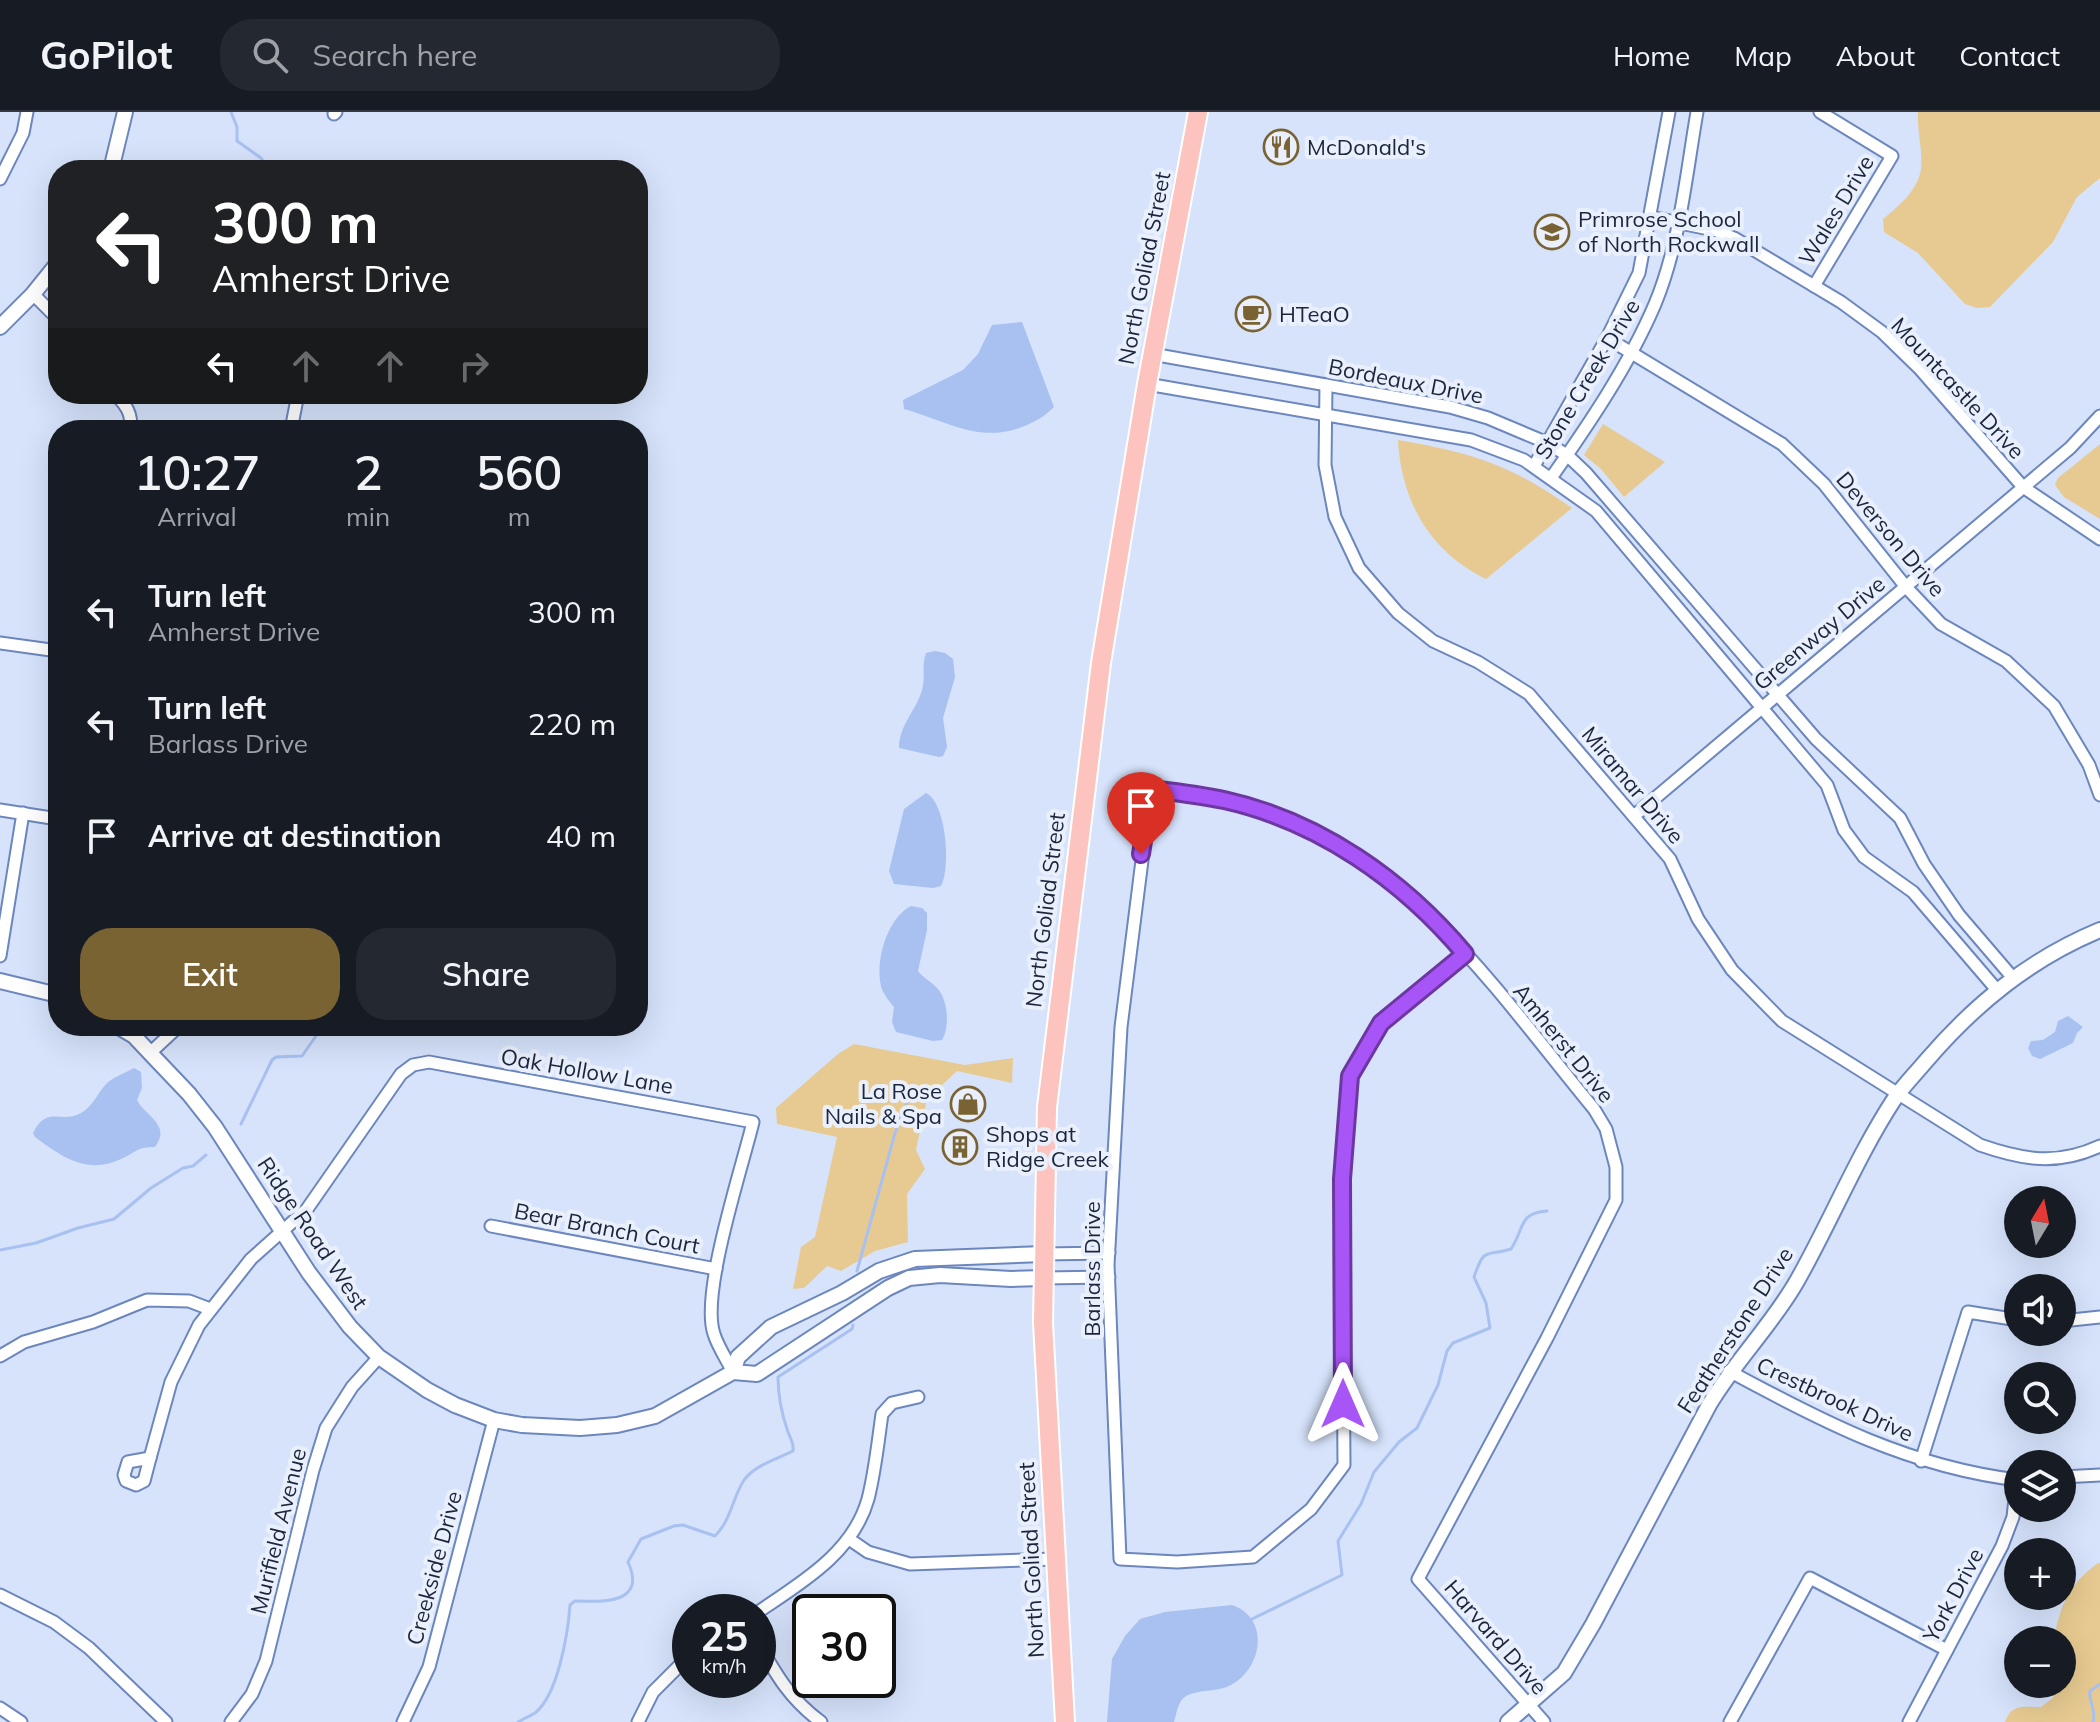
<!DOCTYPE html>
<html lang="en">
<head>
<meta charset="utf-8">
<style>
  :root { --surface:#171b24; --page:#242831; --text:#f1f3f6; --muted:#9ea1a6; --line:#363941; --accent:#7a6333 }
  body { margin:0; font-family:Mulish,sans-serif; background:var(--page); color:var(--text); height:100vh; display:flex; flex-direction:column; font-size:30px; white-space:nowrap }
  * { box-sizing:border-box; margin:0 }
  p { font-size:26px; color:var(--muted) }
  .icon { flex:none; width:44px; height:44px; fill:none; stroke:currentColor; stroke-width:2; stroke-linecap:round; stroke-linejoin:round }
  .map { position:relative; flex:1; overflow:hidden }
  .details { position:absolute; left:48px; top:308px; width:600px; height:616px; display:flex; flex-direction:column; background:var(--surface); border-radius:32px; box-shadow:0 8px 32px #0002 }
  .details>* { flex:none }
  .guide { position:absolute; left:48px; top:48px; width:600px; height:244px; border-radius:32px; box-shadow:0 8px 32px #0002; background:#202124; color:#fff; overflow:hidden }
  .needle { width:52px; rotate:10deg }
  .controls { position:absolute; left:2004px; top:1074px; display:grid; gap:16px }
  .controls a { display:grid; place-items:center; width:72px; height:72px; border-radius:50%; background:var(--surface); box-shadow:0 8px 32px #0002; font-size:40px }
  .speed { position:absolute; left:672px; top:1482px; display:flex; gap:16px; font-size:40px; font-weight:700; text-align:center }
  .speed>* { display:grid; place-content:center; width:104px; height:104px; border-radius:50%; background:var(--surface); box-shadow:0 8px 32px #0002; line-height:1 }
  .speed small { font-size:20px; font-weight:400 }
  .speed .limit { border:4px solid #111; border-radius:12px; background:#fff; color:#111 }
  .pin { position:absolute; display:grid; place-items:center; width:68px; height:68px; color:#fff; margin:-82px -34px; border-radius:50% 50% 50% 0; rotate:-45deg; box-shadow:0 0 8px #0007 }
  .pin .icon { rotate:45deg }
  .me { position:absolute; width:88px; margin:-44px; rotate:0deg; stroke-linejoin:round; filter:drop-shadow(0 0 6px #0008) }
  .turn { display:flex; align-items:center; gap:28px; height:168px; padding:0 32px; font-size:36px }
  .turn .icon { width:104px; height:104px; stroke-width:2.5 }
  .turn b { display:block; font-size:56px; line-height:68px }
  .lanes { display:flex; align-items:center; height:76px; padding:0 32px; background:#0003; justify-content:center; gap:40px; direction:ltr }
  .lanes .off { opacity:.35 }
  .eta { display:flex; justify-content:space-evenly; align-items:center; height:136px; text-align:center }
  .eta b { font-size:48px; font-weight:600; line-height:56px }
  .primary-button { display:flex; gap:16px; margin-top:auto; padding:16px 32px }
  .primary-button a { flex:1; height:92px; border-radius:32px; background:var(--accent); color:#fff; font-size:32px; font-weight:600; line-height:92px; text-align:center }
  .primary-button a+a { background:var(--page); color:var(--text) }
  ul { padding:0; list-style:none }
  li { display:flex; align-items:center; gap:24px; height:112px; padding:0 32px }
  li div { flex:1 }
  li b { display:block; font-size:30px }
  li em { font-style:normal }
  header { display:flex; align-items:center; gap:48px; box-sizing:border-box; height:112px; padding:0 40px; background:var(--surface); border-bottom:2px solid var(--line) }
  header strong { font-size:38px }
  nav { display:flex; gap:44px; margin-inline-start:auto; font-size:28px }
  .search { width:560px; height:72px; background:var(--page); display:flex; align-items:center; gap:20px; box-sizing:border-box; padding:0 28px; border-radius:32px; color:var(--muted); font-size:30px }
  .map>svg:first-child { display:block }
  .green { fill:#e7ca91 }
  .water { fill:#a8c1f1 }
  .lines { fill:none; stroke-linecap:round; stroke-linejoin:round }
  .stream { stroke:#a8c1f1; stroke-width:3 }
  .minor-casing { stroke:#6c86be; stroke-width:15 }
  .tertiary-casing { stroke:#6c86be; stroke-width:18 }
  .primary-casing { stroke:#fff; stroke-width:22 }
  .minor { stroke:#fff; stroke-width:11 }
  .tertiary { stroke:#fff; stroke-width:14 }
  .primary { stroke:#fcc3bf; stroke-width:18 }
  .route-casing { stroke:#6d37a1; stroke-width:20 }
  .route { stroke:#a855f7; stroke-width:14 }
  .labels { text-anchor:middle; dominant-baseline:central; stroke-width:8; stroke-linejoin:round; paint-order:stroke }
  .poi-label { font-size:22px; fill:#1b253c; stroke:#e9f0fc; text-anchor:start }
  .street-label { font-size:22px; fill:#1b253c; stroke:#e9f0fc }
</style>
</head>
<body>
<header>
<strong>GoPilot</strong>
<div class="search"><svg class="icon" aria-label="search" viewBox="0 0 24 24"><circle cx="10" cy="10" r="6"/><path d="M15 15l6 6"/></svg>Search here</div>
<nav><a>Home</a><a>Map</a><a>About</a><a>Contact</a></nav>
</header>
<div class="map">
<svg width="2100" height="1610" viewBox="0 0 2100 1610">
  <rect width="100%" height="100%" fill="#d6e3fb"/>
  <g class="green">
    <path d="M 1918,0 L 2100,0 L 2100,66 L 2077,85 L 2053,130 L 1990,195 L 1977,196 L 1965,192 L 1918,141 L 1884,120 L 1883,107 C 1898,95 1918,78 1921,57 C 1923,39 1917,19 1918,0 Z"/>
    <polygon points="1603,312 1665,350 1624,385 1601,357 1584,343"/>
    <path d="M 1398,328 C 1473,341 1509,352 1572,396 L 1486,467 C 1430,440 1401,389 1398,328 Z"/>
    <polygon points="2100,332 2100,407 2064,385 2055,373 2058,366"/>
    <polygon points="854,932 965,953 1013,946 1012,971 957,959 927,987 916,1038 925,1057 907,1082 908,1130 875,1139 841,1159 827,1154 804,1176 793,1177 801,1135 815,1125 837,1025 777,1012 776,996 838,942"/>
    <path d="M 2098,1451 L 2100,1451 L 2100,1610 L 2005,1610 C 2012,1591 2023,1595 2041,1595 L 2054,1585 L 2054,1572 L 2062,1572 L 2062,1528 L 2054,1528 C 2060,1493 2069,1472 2098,1451 Z"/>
  </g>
  <g class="water">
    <path d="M 1022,210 L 1054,295 C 1046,303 1038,308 1027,313 C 981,333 950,310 904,297 L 903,288 L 963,258 L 978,242 L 992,213 Z"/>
    <path d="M 935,539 L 945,541 L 953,547 L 955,565 L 943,606 L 947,635 L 943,644 L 939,645 L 899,636 C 899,613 916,599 922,578 C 926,565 921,555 926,541 Z"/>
    <path d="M 926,681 C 946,690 951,755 941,774 L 933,776 L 894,772 L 889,759 L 904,697 Z"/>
    <path d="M 911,794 L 922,796 L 927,801 L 927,818 L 918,859 C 923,866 932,870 938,877 C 948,889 950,915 942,928 L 933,929 L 896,920 L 892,910 L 894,895 C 889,889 883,882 881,874 C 875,849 887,806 911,794 Z"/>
    <polygon points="2068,904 2083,915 2077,921 2073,931 2040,947 2032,944 2028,936 2031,929 2043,928 2055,920 2058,909"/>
    <path d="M 134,956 L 141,960 L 142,976 L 137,988 C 145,1004 172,1013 155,1035 C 136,1035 137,1040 121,1047 C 87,1063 62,1045 35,1025 L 33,1021 C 47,993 61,1012 81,1001 C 93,994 97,982 106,972 C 113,965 125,961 134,956 Z"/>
    <path d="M 1232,1493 C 1270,1506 1263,1556 1231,1573 C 1218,1580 1201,1577 1188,1583 C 1178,1587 1177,1600 1174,1610 L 1107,1610 L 1112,1547 L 1125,1524 L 1140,1507 L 1165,1500 Z"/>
  </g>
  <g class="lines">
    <g class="stream">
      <polyline points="231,0 237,15 237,29 261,46 269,58"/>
      <polyline points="241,1012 272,948 276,945 302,944 323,914"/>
      <polyline points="0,1138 36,1131 78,1116 114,1107 151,1076 183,1056 193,1054 206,1043"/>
      <polyline points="857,1159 895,1021 910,983"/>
      <path d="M 1250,1508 L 1342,1463 L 1338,1429 L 1361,1392 L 1374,1360 L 1399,1330 L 1417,1316 L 1438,1273 L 1447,1239 L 1453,1231 L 1490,1216 L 1486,1191 L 1474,1165 C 1485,1133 1486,1145 1511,1137 C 1525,1116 1518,1101 1547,1099"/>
      <path d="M 518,1610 C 523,1607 530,1604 535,1601 C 558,1583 568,1521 570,1493 L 575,1489 C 603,1490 647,1492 628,1450 L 641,1427 L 674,1414 L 683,1413 L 715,1424 C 731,1408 732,1387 744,1368 C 755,1353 777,1347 793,1339 C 794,1330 791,1328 788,1320 C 782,1303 778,1283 778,1265 L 852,1217 L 853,1213"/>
      <path d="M 2093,1610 C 2097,1599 2088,1590 2090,1579 L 2100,1572"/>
    </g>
    <g class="minor-casing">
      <g id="minor">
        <polyline points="334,2 336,0"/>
        <polyline points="114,52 126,58"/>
        <polyline points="0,67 23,21 27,0"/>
        <polyline points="1651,105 1714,118 1734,126 1841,190 1882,220 1919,256 2023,375 2100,427"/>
        <polyline points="1814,174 1892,44 1820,0"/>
        <polyline points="33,182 58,207"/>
        <polyline points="1607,226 1782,332 1824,372 1906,475 1941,512 2006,549 2054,594 2089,653 2100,683"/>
        <polyline points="1152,242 1450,295 1488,306 1545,330 1567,343 1586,361 1816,627 1900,706 1924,752 1959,803 2013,866"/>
        <polyline points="1147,272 1471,328 1524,348 1596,399 1827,673 1844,718 1864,745 1913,780 1997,878"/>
        <path d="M 1326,273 L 1325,353 L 1335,405 L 1359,456 L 1398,501 L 1433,529 L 1478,550 L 1529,582 L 1670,747 L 1698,807 L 1732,858 L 1782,909 L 1980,1033 C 2023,1048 2057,1054 2100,1034"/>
        <path d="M 115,282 C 126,293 133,302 130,318"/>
        <polyline points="291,318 298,282"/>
        <polyline points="1534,354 1607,226 1639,161 1669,0"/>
        <path d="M 1551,366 C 1589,312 1629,253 1655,192 C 1680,132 1686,63 1697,0"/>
        <polyline points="0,531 58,539"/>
        <polyline points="0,698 58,707"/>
        <polyline points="1635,703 2070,336 2100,304"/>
        <path d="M 1465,842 L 1381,911 L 1350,964 L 1342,1067 L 1344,1353 L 1311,1397 L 1253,1445 L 1177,1450 L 1120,1447 L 1108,1153 L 1121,915 L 1151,677 C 1199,684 1247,691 1293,710 C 1422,764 1507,892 1594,997 L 1606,1017 L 1616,1055 L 1616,1088 L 1547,1226 L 1418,1467 L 1544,1610"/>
        <polyline points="0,844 23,701"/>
        <polyline points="150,941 179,914"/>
        <polyline points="491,1114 716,1157"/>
        <polyline points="1044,1142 1109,1141"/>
        <polyline points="1044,1166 1109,1165"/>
        <polyline points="2062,1209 2100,1205"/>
        <polyline points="0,1244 24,1230 93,1210 147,1188 189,1189 210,1197"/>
        <path d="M 1729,1259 C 1823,1310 1910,1355 2018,1368"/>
        <path d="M 150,1346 L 171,1270 L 199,1213 L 251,1147 L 307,1097 L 401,962 L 413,953 L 429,950 L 753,1010 C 742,1056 700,1182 714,1222 C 718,1235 727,1248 733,1260"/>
        <polygon points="150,1346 144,1369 136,1373 126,1369 124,1363 128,1350"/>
        <polyline points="1921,1349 1968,1200 2018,1208"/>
        <polyline points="2062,1365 2100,1363"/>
        <polyline points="849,1427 868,1440 910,1452 1055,1447"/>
        <polyline points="0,1483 54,1510 89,1536 166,1610"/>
        <path d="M 758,1500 C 801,1471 853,1441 868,1387 C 875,1360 878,1330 882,1302 L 892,1291 L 918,1285"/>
        <path d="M 758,1531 C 777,1564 790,1587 821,1610"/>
        <polyline points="0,1596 21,1610"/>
        <polyline points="231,1610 252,1582 266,1549 313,1358 326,1316 352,1275 379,1245"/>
        <polyline points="403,1610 429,1555 494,1308"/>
        <polyline points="638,1610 653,1580 690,1543"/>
        <polyline points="1730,1610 1810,1466 1947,1538"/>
        <polyline points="1909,1610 2002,1434 2013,1405 2017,1368"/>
      </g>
    </g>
    <g class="tertiary-casing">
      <g id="tertiary">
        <polyline points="111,58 125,0"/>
        <polyline points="0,215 33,182 58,151"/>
        <polyline points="0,869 58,883"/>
        <polyline points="117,914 134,924 150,941 189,982 215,1015 309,1161 350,1215 379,1245 427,1278 455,1293 494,1308 522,1313 580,1316 617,1313 655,1304 733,1260 757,1262 888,1176 909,1166 940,1163 1011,1167 1044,1166"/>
        <polyline points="733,1260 738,1245 771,1215 842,1181 879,1159 915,1147 1044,1142"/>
        <path d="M 1508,1610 L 1564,1561 L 1593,1512 L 1709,1293 C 1735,1249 1772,1213 1797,1169 C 1831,1109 1857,1044 1895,986 C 1904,973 1916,961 1926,949 C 1975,892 2030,847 2100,818"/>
      </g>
    </g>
    <g class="primary-casing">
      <polyline id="primary" points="1065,1610 1043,1211 1047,995 1101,551 1147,272 1198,0"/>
    </g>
    <use href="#minor" class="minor"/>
    <use href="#tertiary" class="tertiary"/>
    <use href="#primary" class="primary"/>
  </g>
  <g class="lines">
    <g class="route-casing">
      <path id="route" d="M 1141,742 L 1151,677 C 1175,680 1200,683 1224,688 C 1319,709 1403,768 1465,842 L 1381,911 L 1350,964 L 1342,1067 L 1343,1292"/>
    </g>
    <use href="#route" class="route"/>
  </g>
  <defs>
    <g id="restaurant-ring" transform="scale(1.8)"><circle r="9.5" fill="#e9f0fc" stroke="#7a6333" stroke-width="1.5"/><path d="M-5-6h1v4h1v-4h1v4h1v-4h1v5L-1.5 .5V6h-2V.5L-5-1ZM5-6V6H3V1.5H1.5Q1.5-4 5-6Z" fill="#7a6333"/></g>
    <g id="school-ring" transform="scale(1.8)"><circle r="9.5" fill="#e9f0fc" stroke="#7a6333" stroke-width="1.5"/><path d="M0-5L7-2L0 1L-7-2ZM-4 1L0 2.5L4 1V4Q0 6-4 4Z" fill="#7a6333"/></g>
    <g id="cafe-ring" transform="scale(1.8)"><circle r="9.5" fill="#e9f0fc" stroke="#7a6333" stroke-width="1.5"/><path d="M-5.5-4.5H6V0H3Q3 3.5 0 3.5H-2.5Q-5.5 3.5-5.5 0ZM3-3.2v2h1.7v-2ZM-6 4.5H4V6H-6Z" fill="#7a6333"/></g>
    <g id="shop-ring" transform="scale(1.8)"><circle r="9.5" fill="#e9f0fc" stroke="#7a6333" stroke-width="1.5"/><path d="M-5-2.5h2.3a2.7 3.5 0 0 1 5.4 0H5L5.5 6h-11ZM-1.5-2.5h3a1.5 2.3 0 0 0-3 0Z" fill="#7a6333"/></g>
    <g id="building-ring" transform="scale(1.8)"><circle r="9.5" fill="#e9f0fc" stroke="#7a6333" stroke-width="1.5"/><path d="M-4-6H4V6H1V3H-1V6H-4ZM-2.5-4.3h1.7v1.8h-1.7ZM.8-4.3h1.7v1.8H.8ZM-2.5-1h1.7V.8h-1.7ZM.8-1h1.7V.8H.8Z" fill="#7a6333"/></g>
  </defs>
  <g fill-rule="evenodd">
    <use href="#restaurant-ring" x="1281" y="35"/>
    <use href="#school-ring" x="1552" y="120"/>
    <use href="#cafe-ring" x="1253" y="202"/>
    <use href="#shop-ring" x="968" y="992"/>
    <use href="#building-ring" x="960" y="1035"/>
  </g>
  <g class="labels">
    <g class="poi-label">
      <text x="1307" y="35">McDonald's</text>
      <text x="1578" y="107">Primrose School<tspan x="1578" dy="25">of North Rockwall</tspan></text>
      <text x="1279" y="202">HTeaO</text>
      <text x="942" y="979" text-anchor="end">La Rose<tspan x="942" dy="25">Nails &amp; Spa</tspan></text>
      <text x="986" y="1022">Shops at<tspan x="986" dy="25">Ridge Creek</tspan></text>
    </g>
    <g class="street-label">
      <text transform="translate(1836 98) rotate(-59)">Wales Drive</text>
      <text transform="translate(1144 156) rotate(-79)">North Goliad Street</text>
      <text transform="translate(1587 267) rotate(-59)">Stone Creek Drive</text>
      <text transform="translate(1406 269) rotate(11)">Bordeaux Drive</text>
      <text transform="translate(1958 276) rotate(47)">Mountcastle Drive</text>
      <text transform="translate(1891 422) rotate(50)">Deverson Drive</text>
      <text transform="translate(1819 521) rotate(-40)">Greenway Drive</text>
      <text transform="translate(1633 673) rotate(50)">Miramar Drive</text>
      <text transform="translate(1045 798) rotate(-83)">North Goliad Street</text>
      <text transform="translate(1564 931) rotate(51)">Amherst Drive</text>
      <text transform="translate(587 959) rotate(10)">Oak Hollow Lane</text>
      <text transform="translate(607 1116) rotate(11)">Bear Branch Court</text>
      <text transform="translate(313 1121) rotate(56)">Ridge Road West</text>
      <text transform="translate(1092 1157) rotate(-90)">Barlass Drive</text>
      <text transform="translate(1735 1218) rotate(-57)">Featherstone Drive</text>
      <text transform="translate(1835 1287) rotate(25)">Crestbrook Drive</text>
      <text transform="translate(278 1419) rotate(-76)">Murifield Avenue</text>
      <text transform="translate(1031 1448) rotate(-93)">North Goliad Street</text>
      <text transform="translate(434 1456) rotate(-75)">Creekside Drive</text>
      <text transform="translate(1953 1483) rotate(-62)">York Drive</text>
      <text transform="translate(1496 1525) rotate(49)">Harvard Drive</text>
    </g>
  </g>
</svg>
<div class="controls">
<a><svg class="needle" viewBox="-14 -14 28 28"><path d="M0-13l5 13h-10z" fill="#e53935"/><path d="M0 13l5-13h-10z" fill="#9ea1a6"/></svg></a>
<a><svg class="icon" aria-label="sound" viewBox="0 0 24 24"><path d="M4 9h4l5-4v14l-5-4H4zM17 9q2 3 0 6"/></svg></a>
<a><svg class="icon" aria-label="search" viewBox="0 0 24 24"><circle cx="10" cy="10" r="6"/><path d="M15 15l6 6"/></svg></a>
<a><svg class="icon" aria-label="layers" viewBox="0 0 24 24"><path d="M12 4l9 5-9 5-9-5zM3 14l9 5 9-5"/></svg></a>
<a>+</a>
<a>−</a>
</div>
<div class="speed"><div>25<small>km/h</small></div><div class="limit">30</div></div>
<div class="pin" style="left:1141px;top:742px;background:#d93025"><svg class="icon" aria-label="arrive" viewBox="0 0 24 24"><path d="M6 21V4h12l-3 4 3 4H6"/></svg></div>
<svg class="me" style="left:1343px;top:1292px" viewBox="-20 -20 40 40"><path d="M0-17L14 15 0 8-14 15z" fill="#a855f7" stroke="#fff" stroke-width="4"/></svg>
<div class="guide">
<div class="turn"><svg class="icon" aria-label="left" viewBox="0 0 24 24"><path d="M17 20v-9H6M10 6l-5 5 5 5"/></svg><div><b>300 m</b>Amherst Drive</div></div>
<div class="lanes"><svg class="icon" aria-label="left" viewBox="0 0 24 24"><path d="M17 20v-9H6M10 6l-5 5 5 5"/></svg><svg class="icon off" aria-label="ahead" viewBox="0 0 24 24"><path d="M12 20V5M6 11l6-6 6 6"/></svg><svg class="icon off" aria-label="ahead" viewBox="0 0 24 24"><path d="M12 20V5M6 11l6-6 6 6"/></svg><svg class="icon off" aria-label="right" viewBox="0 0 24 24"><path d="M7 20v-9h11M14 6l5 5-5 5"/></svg></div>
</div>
<section class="details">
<div class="eta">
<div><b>10:27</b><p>Arrival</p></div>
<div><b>2</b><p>min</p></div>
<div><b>560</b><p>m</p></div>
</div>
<ul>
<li><svg class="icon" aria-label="left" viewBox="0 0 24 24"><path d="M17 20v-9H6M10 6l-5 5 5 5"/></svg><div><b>Turn left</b><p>Amherst Drive</p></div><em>300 m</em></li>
<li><svg class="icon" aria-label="left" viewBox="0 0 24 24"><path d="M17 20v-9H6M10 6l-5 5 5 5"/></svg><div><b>Turn left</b><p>Barlass Drive</p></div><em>220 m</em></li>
<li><svg class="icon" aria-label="arrive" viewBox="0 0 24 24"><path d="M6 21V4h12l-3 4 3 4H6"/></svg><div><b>Arrive at destination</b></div><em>40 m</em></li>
</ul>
<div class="primary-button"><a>Exit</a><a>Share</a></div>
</section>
</div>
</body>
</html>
